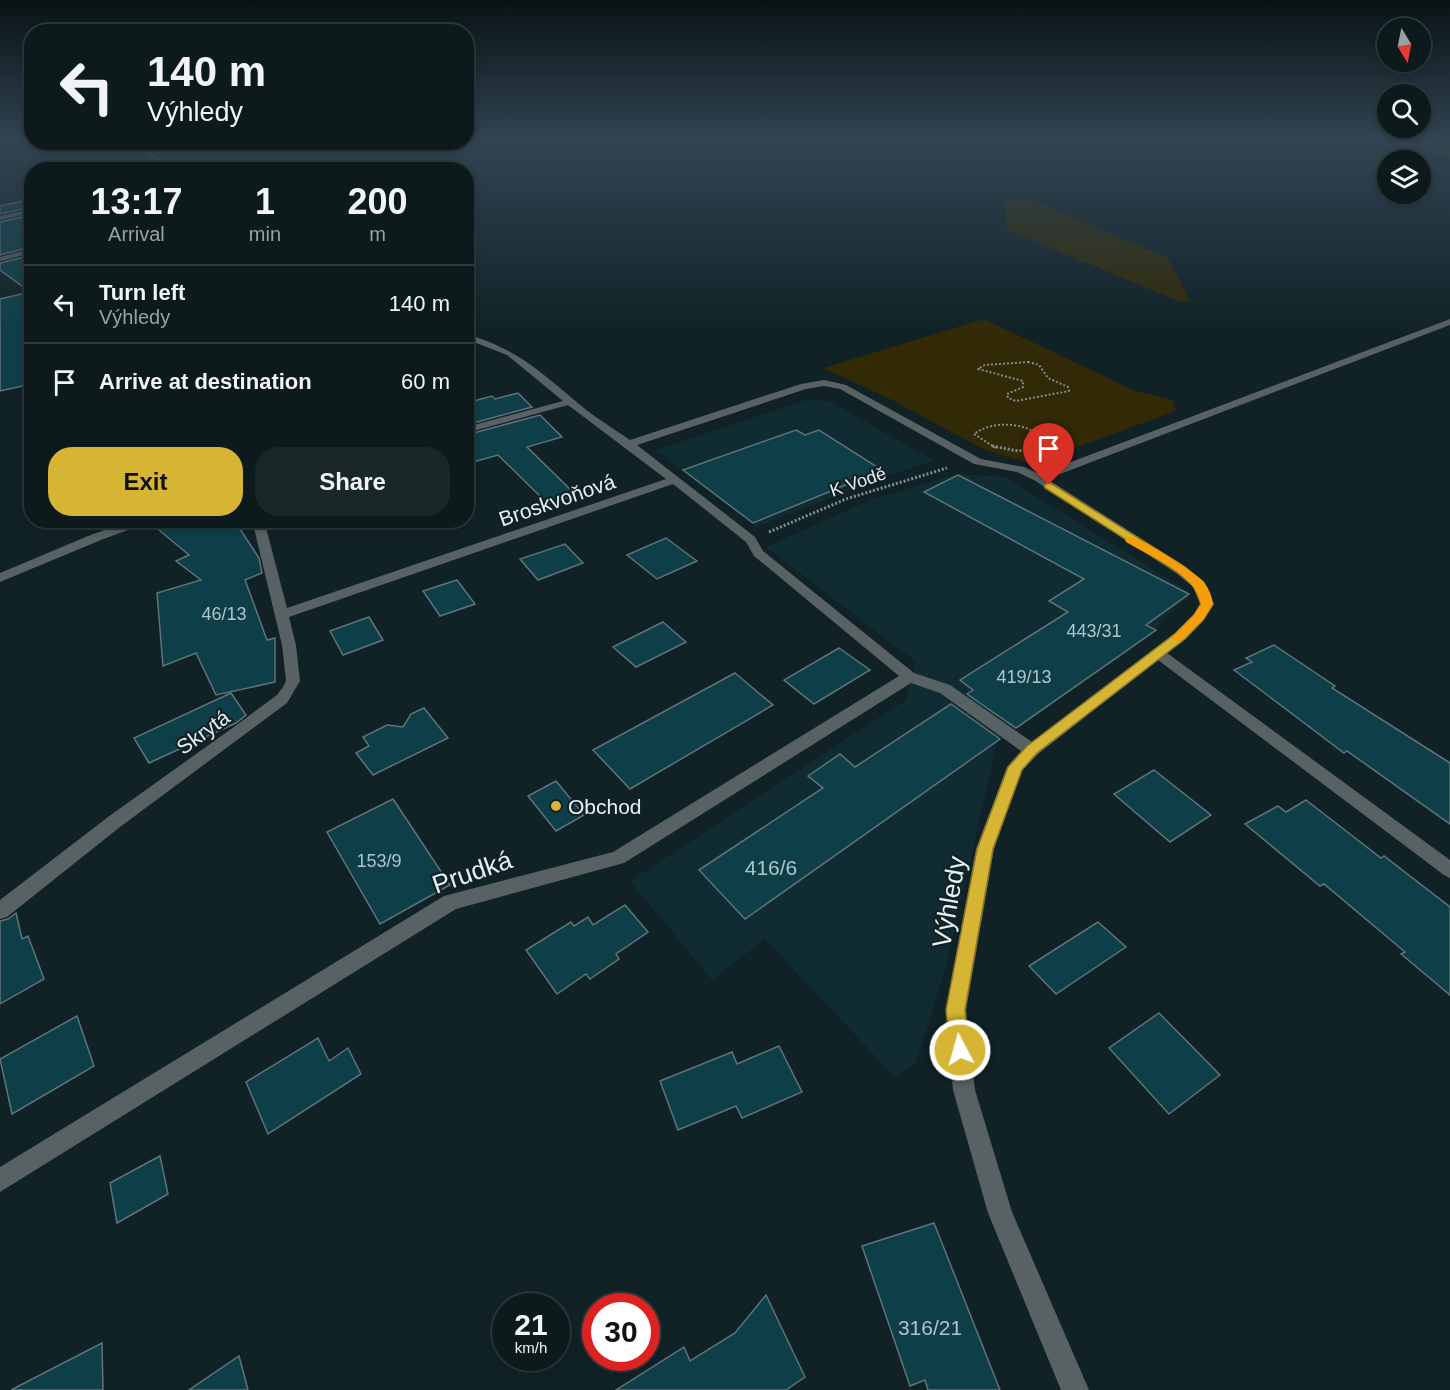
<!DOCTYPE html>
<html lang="en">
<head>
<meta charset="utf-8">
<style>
  :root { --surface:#0c1a1c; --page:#1a2729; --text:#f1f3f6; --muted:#9aa1a3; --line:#2c383b; --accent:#d6b534 }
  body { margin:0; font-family:Arial,sans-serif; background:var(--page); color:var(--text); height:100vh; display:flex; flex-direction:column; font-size:22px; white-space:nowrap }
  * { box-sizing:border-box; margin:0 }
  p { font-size:20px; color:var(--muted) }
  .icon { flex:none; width:33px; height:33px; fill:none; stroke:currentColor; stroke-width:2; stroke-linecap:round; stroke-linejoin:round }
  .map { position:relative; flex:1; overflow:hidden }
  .details { position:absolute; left:24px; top:162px; width:450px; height:366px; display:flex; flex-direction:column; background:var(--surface); border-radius:24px; box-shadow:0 3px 9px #0003,0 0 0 2px var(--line) }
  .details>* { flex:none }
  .top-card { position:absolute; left:24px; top:24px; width:450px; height:126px; border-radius:24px; box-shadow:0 3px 9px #0003,0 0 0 2px var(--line); background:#0c1a1c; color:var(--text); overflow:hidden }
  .needle { width:39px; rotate:170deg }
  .fabs { position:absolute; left:1377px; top:18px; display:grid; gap:12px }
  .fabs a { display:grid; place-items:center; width:54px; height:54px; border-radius:50%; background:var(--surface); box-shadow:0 3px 9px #0003,0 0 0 2px var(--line); font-size:30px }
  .speed { position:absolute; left:492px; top:1293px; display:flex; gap:12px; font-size:30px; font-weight:700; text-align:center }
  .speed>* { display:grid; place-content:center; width:78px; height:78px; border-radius:50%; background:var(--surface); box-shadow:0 3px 9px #0003,0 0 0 2px var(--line); line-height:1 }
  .speed small { font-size:15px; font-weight:400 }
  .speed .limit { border:9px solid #d22; background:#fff; color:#111 }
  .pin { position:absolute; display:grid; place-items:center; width:51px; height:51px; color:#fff; margin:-62px -26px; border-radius:50% 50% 50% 0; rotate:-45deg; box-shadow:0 0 6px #0007 }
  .pin .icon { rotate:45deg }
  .me { position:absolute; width:66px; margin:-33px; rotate:354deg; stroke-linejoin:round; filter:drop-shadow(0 0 4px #0008) }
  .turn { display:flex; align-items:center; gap:21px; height:126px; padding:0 24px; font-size:27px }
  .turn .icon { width:78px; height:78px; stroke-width:2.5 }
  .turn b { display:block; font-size:42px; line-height:51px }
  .eta { display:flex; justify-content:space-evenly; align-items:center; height:102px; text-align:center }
  .eta b { font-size:36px; font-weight:800; line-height:42px }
  .button { display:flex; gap:12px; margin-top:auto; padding:12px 24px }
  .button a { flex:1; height:69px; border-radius:24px; background:var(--accent); color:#111; font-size:24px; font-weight:800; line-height:69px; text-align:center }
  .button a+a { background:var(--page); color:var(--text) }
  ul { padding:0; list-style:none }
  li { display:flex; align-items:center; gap:18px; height:78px; padding:0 24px; border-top:2px solid var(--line) }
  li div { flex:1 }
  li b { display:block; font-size:22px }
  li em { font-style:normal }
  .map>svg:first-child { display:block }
  .built { fill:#102c32 }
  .green { fill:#322906 }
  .forest { fill:#4f4213 }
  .building { fill:#0e3f49; stroke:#5f7378; stroke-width:1.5 }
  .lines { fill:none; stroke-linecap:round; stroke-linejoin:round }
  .path-far2 { stroke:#808e92; stroke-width:1.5; stroke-dasharray:1.5 1.5; stroke-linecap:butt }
  .path-far1 { stroke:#808e92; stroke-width:2; stroke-dasharray:2 2; stroke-linecap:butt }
  .path { stroke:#808e92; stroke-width:3; stroke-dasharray:2 2; stroke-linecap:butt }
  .minor { fill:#586163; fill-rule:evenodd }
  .route { fill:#d6b534; stroke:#8b7622; stroke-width:1.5 }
  .slow { fill:#f59e0b }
  .poi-dot { fill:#d6b534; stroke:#102226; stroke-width:2 }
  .labels { text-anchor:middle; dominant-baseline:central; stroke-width:4.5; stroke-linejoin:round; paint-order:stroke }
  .far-street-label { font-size:18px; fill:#e5f0f3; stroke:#102226 }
  .number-label { font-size:18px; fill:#afc4c8 }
  .street-label { font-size:21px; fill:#e5f0f3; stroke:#102226 }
  .poi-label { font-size:21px; fill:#e5f0f3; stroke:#102226; text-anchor:start }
  .near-number-label { font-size:21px; fill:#afc4c8 }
  .near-street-label { font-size:26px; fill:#e5f0f3; stroke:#102226 }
</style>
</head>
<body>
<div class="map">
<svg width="1450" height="1390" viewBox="0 0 1450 1390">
  <rect width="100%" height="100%" fill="#102226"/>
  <g class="built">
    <polygon points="809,399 831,402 934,461 878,479 756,527 656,450"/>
    <polygon points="957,474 1005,477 1189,592 1156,628 998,738 946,967 915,1064 895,1077 765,939 712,980 630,881 906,700 916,662 766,547 873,499"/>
  </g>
  <g class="green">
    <polygon points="1013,199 1032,200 1168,258 1190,301 1181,302 1007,230 1005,202"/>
    <polygon points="981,320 988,321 1133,390 1173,400 1176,411 1031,464 985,450 894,401 823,368"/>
  </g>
  <polygon class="forest" points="1376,140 1450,140 1450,158"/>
  <g class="building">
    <polygon points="32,199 32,207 0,214 0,206"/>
    <polygon points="32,215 32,247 0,255 0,222"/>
    <polygon points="32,255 32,384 0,391 0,299 30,292 0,270 0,263"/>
    <polygon points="518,393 532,407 466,425 466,403 492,396 495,399"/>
    <polygon points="540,415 562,437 527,447 576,495 548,504 498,455 466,464 466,435"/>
    <polygon points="796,430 805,435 819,430 882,470 753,523 683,470"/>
    <polygon points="958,475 1189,594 1146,625 1156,630 1016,728 967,694 973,690 960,680 1068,612 1049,601 1084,579 924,492"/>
    <polygon points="183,520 234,520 259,558 262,573 245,580 267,640 275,638 275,682 216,695 196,653 163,666 157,593 201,580 176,561 189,555 159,530"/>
    <polygon points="666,538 697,561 657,579 627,555"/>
    <polygon points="565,544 583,563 538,580 520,559"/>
    <polygon points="457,580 475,604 440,616 423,591"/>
    <polygon points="369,617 383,640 343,655 330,631"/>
    <polygon points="663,622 686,642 636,667 613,647"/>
    <polygon points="1274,645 1335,686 1332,688 1450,763 1450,824 1347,751 1344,753 1234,670 1252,662 1246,658"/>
    <polygon points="839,648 870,670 814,704 784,680"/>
    <polygon points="735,673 773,705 630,789 593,750"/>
    <polygon points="231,693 246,715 236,723 149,763 134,738"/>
    <polygon points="951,704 1000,739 745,919 699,870 823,788 808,776 840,754 855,767"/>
    <polygon points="424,708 448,738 373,775 356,753 369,746 363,737 387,725 403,727 411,714"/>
    <polygon points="1154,770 1211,815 1170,842 1114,794"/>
    <polygon points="556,781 584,815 556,831 528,796"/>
    <polygon points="393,799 450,885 380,924 327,832"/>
    <polygon points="1306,800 1381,858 1384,856 1450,907 1450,995 1401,954 1405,952 1324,884 1320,886 1245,824 1278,806 1286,812"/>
    <polygon points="625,905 648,932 616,954 619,959 590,979 586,974 557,994 526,950 571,922 574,926 588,917 593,925"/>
    <polygon points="16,913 22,939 28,936 44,979 0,1004 0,921 8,919"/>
    <polygon points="1098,922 1126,947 1056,994 1029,966"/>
    <polygon points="1159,1013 1220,1075 1169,1114 1109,1048"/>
    <polygon points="77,1016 94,1066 12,1114 0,1059"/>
    <polygon points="318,1038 329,1061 348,1048 361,1074 268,1134 246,1082"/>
    <polygon points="779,1046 802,1092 742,1118 736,1106 678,1130 660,1081 732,1052 737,1064"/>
    <polygon points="160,1156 168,1194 117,1223 110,1183"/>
    <polygon points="934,1223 1000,1390 928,1390 925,1380 910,1386 862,1246"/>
    <polygon points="766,1295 805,1377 786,1390 616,1390 684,1347 690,1361 735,1333"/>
    <polygon points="102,1343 103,1390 11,1390"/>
    <polygon points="239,1356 248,1390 189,1390"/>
  </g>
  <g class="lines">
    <polyline class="path-far2" points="1436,140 1450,144"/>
    <g class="path-far1">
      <polygon points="1028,362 1039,365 1048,378 1068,387 1069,391 1016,401 1008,398 1007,394 1023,387 1023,381 978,369 985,365"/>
      <path d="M 996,448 L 974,434 C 994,419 1032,422 1047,443 L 1042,448"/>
    </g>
    <g class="path">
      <polyline points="992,446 1018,451 1046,446"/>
      <polyline points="769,532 846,499 947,468"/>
    </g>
    <g class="minor">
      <polygon points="136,142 142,142 172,170 165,170"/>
      <polygon points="32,209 32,213 0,220 0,216"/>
      <polygon points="32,249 32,253 0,261 0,257"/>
      <path d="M 1450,319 L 1450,325 L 1047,479 L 1186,567 L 1205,586 L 1214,604 L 1204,620 L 1167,653 L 1450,860 L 1450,878 L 1444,875 L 1158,660 L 1038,754 L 1022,770 L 994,849 L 966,1010 L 975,1090 L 1012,1212 L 1089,1390 L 1061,1390 L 988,1213 L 953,1090 L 946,1010 L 976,849 L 1007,767 L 1021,751 L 940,693 L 911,683 L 624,863 L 456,909 L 0,1192 L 0,1167 L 444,896 L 613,852 L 899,676 L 754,556 L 746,542 L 673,484 L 289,617 L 296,645 L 300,681 L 287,703 L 120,827 L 7,917 L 0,919 L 0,900 L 108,817 L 238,724 L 277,695 L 283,687 L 286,681 L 282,645 L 252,520 L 264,520 L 287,608 L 666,479 L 568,405 L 466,433 L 466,427 L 563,401 L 507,355 L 466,339 L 466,334 C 514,348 536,368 573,399 C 590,414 611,427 630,440 L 801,384 L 824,380 L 846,385 L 981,459 L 1024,467 L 1039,474 ZM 824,386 L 840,389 L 974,464 L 1017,472 L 1034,480 L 1176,573 L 1193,587 L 1200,604 L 1194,614 L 1175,633 L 1032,742 L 950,685 L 914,673 L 763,551 L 755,537 L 637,445 L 806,389 Z"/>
      <polygon points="135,520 155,520 101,540 0,582 0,573 93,534"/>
    </g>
  </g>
  <linearGradient id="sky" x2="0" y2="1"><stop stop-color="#091315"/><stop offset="0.42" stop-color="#314452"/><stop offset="1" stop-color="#314452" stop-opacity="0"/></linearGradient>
  <rect width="1450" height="335" fill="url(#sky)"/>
  <polygon class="route" points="1049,482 1185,567 1203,582 1213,604 1203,620 1185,639 1037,753 1022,770 993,849 965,1010 970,1050 967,1057 960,1060 953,1057 950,1050 946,1010 977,849 1008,767 1027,746 1176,633 1194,615 1201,604 1194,586 1177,572 1045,488 1044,485"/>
  <path class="slow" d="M 1130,536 C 1146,541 1192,570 1204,582 C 1209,589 1212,596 1213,604 L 1203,620 L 1182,640 L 1178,642 L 1171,638 L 1194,615 L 1201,604 C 1195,573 1151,557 1126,542 L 1125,539 Z"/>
  <circle class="poi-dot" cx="556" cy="806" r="6"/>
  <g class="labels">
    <g class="far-street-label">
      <text transform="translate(858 482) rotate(-19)">K Vodě</text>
    </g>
    <g class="number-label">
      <text x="224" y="614">46/13</text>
      <text x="1094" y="631">443/31</text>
      <text x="1024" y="677">419/13</text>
      <text x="379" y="861">153/9</text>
    </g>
    <g class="street-label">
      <text transform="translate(557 500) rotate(-19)">Broskvoňová</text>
      <text transform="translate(203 732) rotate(-36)">Skrytá</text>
    </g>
    <g class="poi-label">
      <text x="568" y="806">Obchod</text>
    </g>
    <g class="near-number-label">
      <text x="771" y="867">416/6</text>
      <text x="930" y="1327">316/21</text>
    </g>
    <g class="near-street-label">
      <text transform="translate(472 872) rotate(-19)">Prudká</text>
      <text transform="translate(949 902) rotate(-80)">Výhledy</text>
    </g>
  </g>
</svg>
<div class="fabs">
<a><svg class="needle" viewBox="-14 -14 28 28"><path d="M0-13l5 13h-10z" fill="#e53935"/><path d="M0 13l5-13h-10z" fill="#9aa1a3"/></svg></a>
<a><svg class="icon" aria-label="search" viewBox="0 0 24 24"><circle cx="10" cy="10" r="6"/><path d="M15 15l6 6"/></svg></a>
<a><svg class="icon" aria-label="layers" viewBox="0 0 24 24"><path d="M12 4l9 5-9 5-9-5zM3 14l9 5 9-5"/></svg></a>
</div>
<div class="speed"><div>21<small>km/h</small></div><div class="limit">30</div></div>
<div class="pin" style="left:1049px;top:485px;background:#d93025"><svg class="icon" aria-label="arrive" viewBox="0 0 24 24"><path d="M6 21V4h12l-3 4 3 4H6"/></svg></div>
<svg class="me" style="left:960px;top:1050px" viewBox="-20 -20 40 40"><circle r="17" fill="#d6b534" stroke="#fff" stroke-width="3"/><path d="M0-11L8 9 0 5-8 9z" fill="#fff"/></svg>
<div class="top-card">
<div class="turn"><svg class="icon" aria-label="left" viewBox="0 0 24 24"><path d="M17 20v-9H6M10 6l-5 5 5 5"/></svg><div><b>140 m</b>Výhledy</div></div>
</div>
<section class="details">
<div class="eta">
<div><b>13:17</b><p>Arrival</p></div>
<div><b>1</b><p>min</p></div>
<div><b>200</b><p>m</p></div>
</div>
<ul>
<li><svg class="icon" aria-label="left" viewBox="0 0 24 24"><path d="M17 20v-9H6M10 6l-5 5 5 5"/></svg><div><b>Turn left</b><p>Výhledy</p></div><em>140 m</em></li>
<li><svg class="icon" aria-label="arrive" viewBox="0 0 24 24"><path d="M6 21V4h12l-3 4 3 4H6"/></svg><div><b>Arrive at destination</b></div><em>60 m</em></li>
</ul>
<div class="button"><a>Exit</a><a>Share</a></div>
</section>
</div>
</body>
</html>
